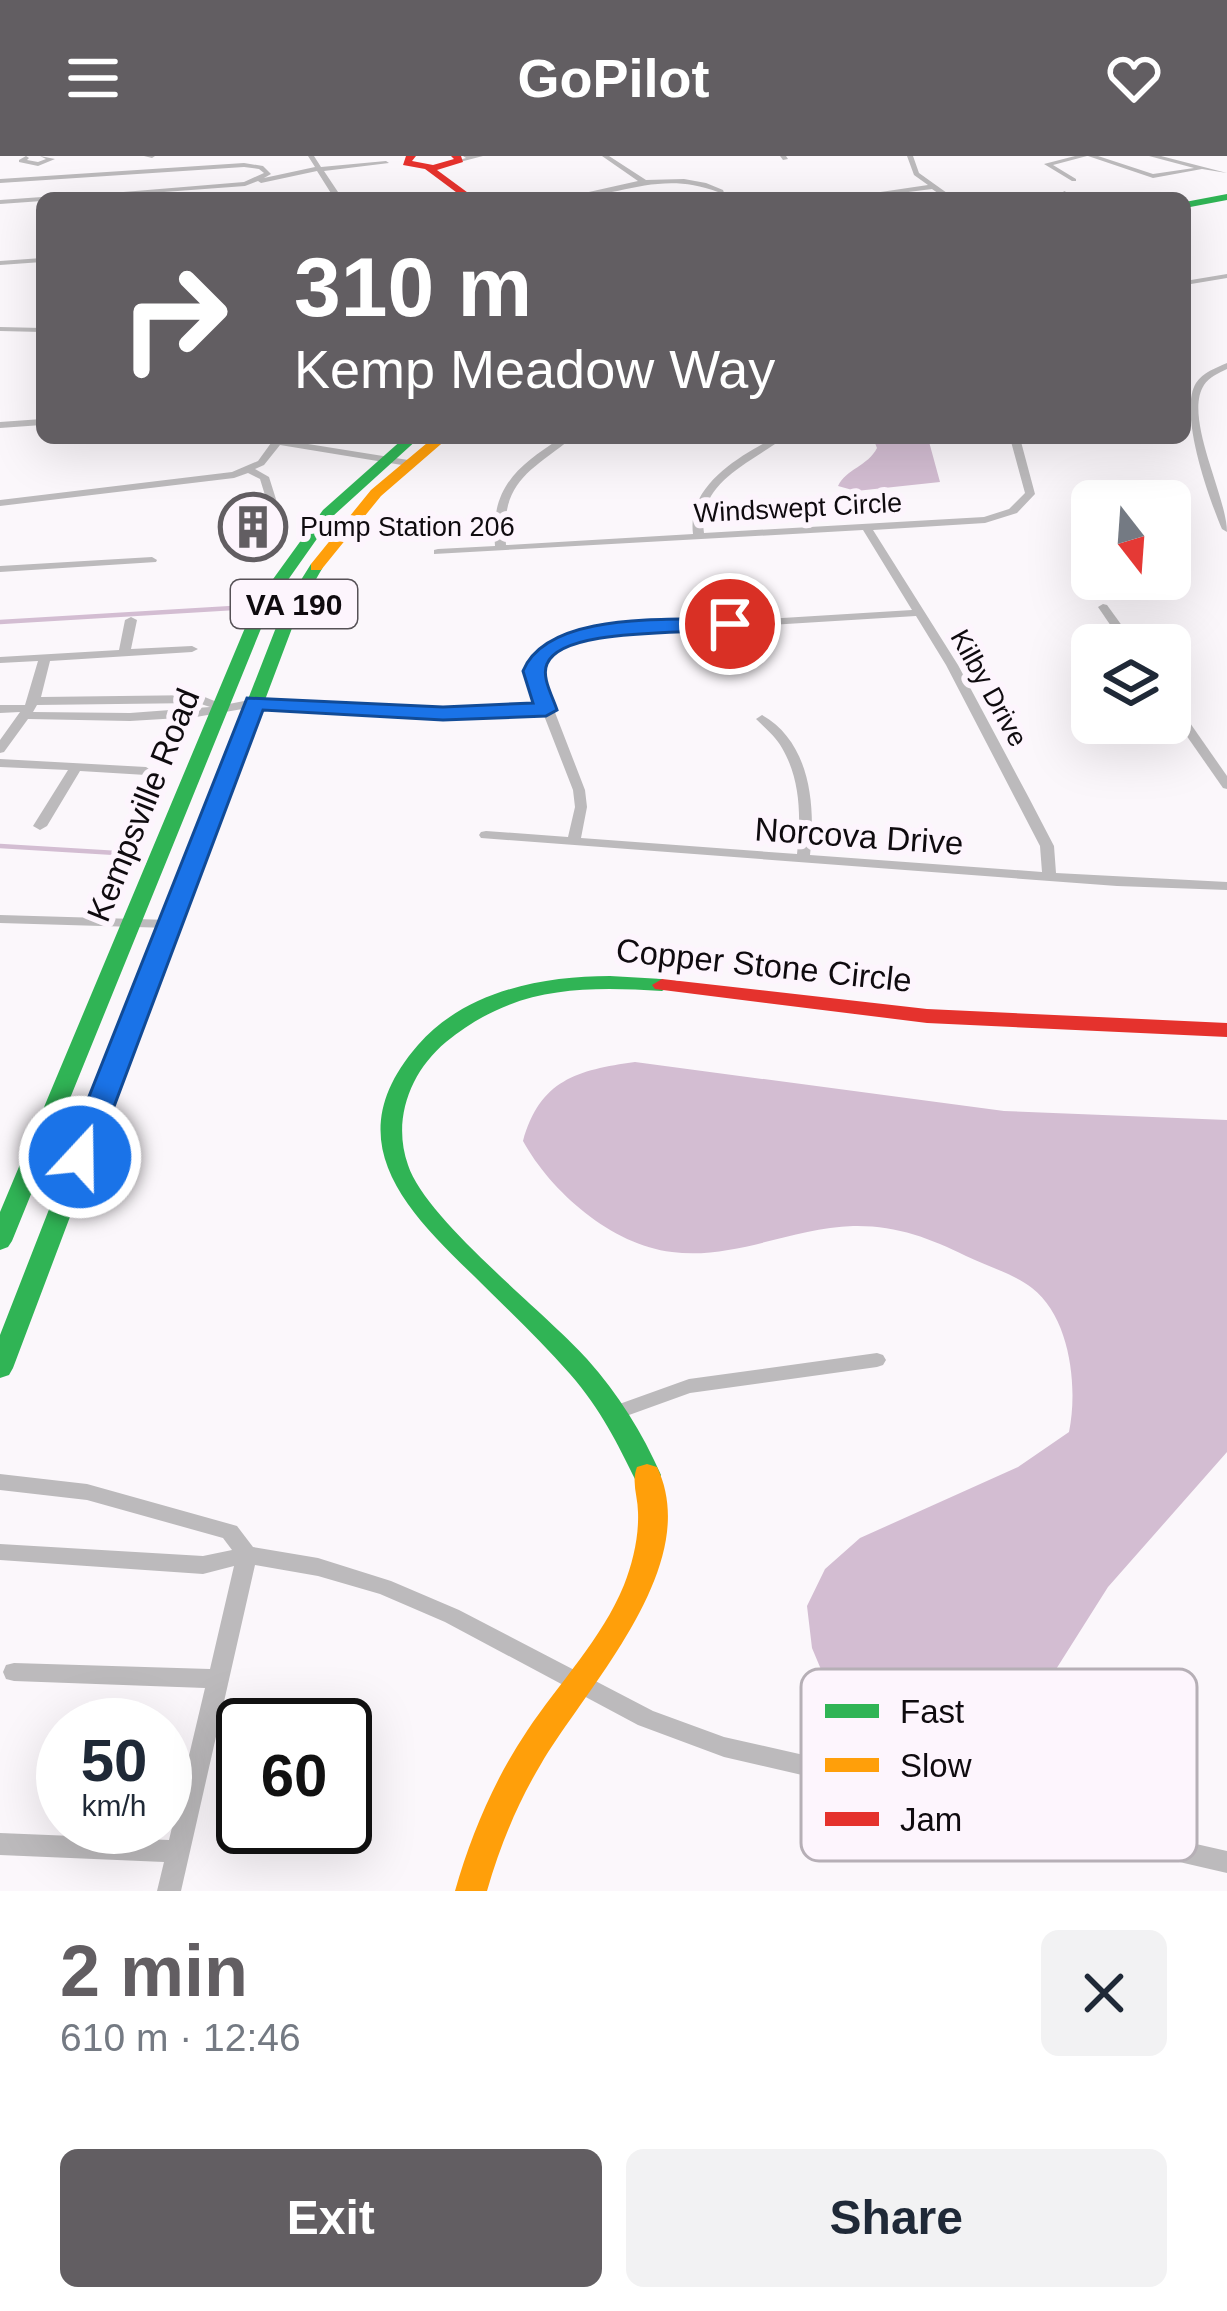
<!DOCTYPE html>
<html lang="en">
<head>
<meta charset="utf-8">
<style>
  :root { --surface:#fff; --page:#f2f2f3; --text:#1f2937; --muted:#747a83; --accent:#625e62 }
  body { margin:0; font-family:Arial,sans-serif; background:var(--page); color:var(--text); height:100vh; display:flex; flex-direction:column; font-size:45px; white-space:nowrap }
  * { box-sizing:border-box; margin:0 }
  p { font-size:39px; color:var(--muted) }
  .icon { flex:none; width:66px; height:66px; fill:none; stroke:currentColor; stroke-width:2; stroke-linecap:round; stroke-linejoin:round }
  .map { position:relative; height:1735px; overflow:hidden }
  .sheet { display:flex; flex-direction:column; background:var(--surface); flex:1 }
  .sheet>* { flex:none }
  .hud { position:absolute; left:36px; top:36px; width:1155px; height:252px; border-radius:18px; box-shadow:0 12px 48px #0002; background:#625e62; color:#fff; overflow:hidden }
  .needle { width:78px; rotate:163deg }
  .buttons { position:absolute; left:1071px; top:324px; display:grid; gap:24px }
  .buttons a { display:grid; place-items:center; width:120px; height:120px; border-radius:18px; background:var(--surface); box-shadow:0 12px 48px #0002; font-size:60px }
  .speed { position:absolute; left:36px; top:1542px; display:flex; gap:24px; font-size:60px; font-weight:700; text-align:center }
  .speed>* { display:grid; place-content:center; width:156px; height:156px; border-radius:50%; background:var(--surface); box-shadow:0 12px 48px #0002; line-height:1 }
  .speed small { font-size:30px; font-weight:400 }
  .speed .limit { border:6px solid #111; border-radius:18px; background:#fff; color:#111 }
  .pin { position:absolute; display:grid; place-items:center; width:102px; height:102px; color:#fff; margin:-51px; border:6px solid #fff; border-radius:50%; box-shadow:0 3px 12px #0007 }
  .me { position:absolute; width:132px; margin:-66px; rotate:21deg; stroke-linejoin:round; filter:drop-shadow(0 0 9px #0008) }
  .turn { display:flex; align-items:center; gap:42px; height:252px; padding:0 60px; font-size:54px }
  .turn .icon { width:156px; height:156px; stroke-width:2.5 }
  .turn b { display:block; font-size:84px; line-height:102px }
  .round { display:grid; place-items:center; flex:none; width:126px; height:126px; border-radius:18px; background:var(--page) }
  .head { display:flex; align-items:center; justify-content:space-between; height:204px; padding:0 60px }
  h1 { font-size:72px; font-weight:800; line-height:90px; color:var(--accent) }
  .cta { display:flex; gap:24px; margin-top:auto; padding:24px 60px }
  .cta a { flex:1; height:138px; border-radius:18px; background:var(--accent); color:#fff; font-size:48px; font-weight:800; line-height:138px; text-align:center }
  .cta a+a { background:var(--page); color:var(--text) }
  header { display:flex; justify-content:space-between; align-items:center; height:156px; padding:0 60px; background:var(--accent); color:#fff; font-size:54px; font-weight:800 }
  .map>svg:first-child { display:block }
  .water { fill:#d3bdd2 }
  .lines { fill:none; stroke-linecap:round; stroke-linejoin:round }
  .stream { stroke:#d3bdd2; stroke-width:4.5 }
  .street { fill:#bcbabc; fill-rule:evenodd }
  .fast { fill:#30b455; fill-rule:evenodd }
  .slow { fill:#ff9f0a; fill-rule:evenodd }
  .jam { fill:#e5322d; fill-rule:evenodd }
  .route { fill:#1a73e8; stroke:#114b97; stroke-width:3 }
  .labels { text-anchor:middle; dominant-baseline:central; stroke-width:12; stroke-linejoin:round; paint-order:stroke }
  .far-street-label { font-size:27px; fill:#0f0b0f; stroke:#fdf5fd }
  .far-poi-label { font-size:27px; fill:#0f0b0f; stroke:#fdf5fd; text-anchor:start }
  .shield { fill:#fdf5fd; stroke:#565156; stroke-width:3 }
  .shield-label { font-size:30px; font-weight:bold; fill:#0f0b0f }
  .street-label { font-size:33px; fill:#0f0b0f; stroke:#fdf5fd }
  .key { fill:#fdf5fd; stroke:#b6afb6; stroke-width:3 }
  .key-label { font-size:33px; fill:#0f0b0f }
</style>
</head>
<body>
<header><svg class="icon" aria-label="menu" viewBox="0 0 24 24"><path d="M4 6h16M4 12h16M4 18h16"/></svg>GoPilot<svg class="icon" aria-label="heart" viewBox="0 0 24 24"><path d="M12 20l-8-8c-3-5 5-10 8-4 3-6 11-1 8 4z"/></svg></header>
<div class="map">
<svg width="1227" height="1735" viewBox="0 0 1227 1735">
  <rect width="100%" height="100%" fill="#fbf7fb"/>
  <g class="water">
    <path d="M 873,282 L 928,282 L 940,326 L 856,335 L 838,330 C 846,313 868,310 877,292 Z"/>
    <path d="M 635,906 L 1004,955 L 1227,964 L 1227,1296 L 1108,1431 L 1041,1537 L 1000,1565 L 949,1566 L 868,1549 L 825,1523 L 812,1492 L 807,1450 L 825,1413 L 860,1382 L 1018,1311 L 1069,1276 C 1078,1233 1071,1162 1032,1132 C 1014,1118 987,1110 966,1100 C 930,1082 895,1069 853,1070 C 792,1072 733,1104 672,1096 C 612,1089 551,1036 523,985 C 540,924 577,914 635,906 Z"/>
  </g>
  <g class="lines">
    <g class="stream">
      <polyline points="0,466 233,452"/>
      <polyline points="0,690 133,698"/>
    </g>
    <g class="street">
      <polygon points="26,0 29,2 27,4 38,6 46,3 40,0 55,3 38,10 19,6 19,4"/>
      <polygon points="144,0 155,0 152,2"/>
      <polygon points="308,0 314,0 321,11 386,5 389,7 324,15 342,42 334,42 317,15 261,27 258,25 245,30 83,42 51,42 244,26 264,17 259,13 244,11 0,27 0,23 244,7 263,10 271,18 264,22 315,11"/>
      <polygon points="463,0 483,0 456,7 456,5 466,2"/>
      <path d="M 602,0 L 609,0 L 646,24 L 684,23 L 706,27 L 723,34 L 726,42 L 718,42 L 718,36 C 658,13 620,42 562,42 L 638,25 Z"/>
      <polygon points="780,0 786,0 788,3 783,4"/>
      <polygon points="907,0 913,0 919,17 954,42 945,42 932,33 861,42 840,42 928,29 914,19"/>
      <polygon points="1075,0 1087,0 1053,9 1076,23 1076,25 1072,25 1044,8"/>
      <polygon points="1088,0 1098,0 1153,18 1194,12 1149,0 1161,0 1227,17 1202,13 1153,22"/>
      <polygon points="1064,35 1077,41 1079,42 1069,42 1062,38"/>
      <polygon points="42,42 42,45 0,48 0,44 42,41 45,42"/>
      <polygon points="42,102 42,106 0,109 0,105"/>
      <polygon points="1227,118 1227,122 1185,129 1185,125"/>
      <polygon points="0,171 42,172 42,176 0,175"/>
      <path d="M 1227,207 L 1227,213 C 1219,217 1209,221 1204,229 C 1183,261 1227,340 1227,376 L 1222,373 C 1209,343 1178,256 1196,227 C 1203,216 1216,212 1227,207 Z"/>
      <polygon points="42,263 42,269 0,272 0,266"/>
      <polygon points="250,282 285,282 283,284 408,304 413,307 408,310 280,289 264,309 255,313 269,321 286,375 281,378 276,375 260,323 248,317 234,322 0,350 0,344 232,316 258,305 271,287"/>
      <path d="M 561,282 L 572,282 C 529,316 500,326 506,389 L 693,378 C 687,331 736,302 772,283 L 777,286 L 775,288 C 743,310 697,331 704,377 L 984,361 L 1009,353 L 1025,337 L 1010,282 L 1020,282 L 1035,338 L 1017,357 L 985,367 L 873,374 L 958,509 L 1029,642 L 1054,690 L 1056,717 L 1227,726 L 1227,734 L 1117,730 L 481,682 L 479,679 L 481,676 L 486,675 L 568,681 L 575,651 L 573,634 L 543,557 L 444,562 L 254,551 L 196,561 L 130,565 L 28,563 L 4,596 L 0,597 L 0,584 L 20,556 L 0,557 L 0,549 L 25,549 L 38,505 L 0,507 L 0,501 L 119,494 L 125,464 L 131,461 L 137,464 L 131,493 L 192,490 L 198,493 L 192,496 L 50,505 L 41,541 L 200,539 L 224,549 L 254,543 L 444,554 L 540,550 L 527,515 C 539,487 561,479 590,474 L 912,454 L 863,374 L 434,398 L 434,394 L 438,393 L 495,390 C 490,332 516,311 561,282 ZM 916,460 L 946,509 L 1040,690 L 1042,716 L 810,699 C 816,649 810,586 762,559 L 756,563 C 765,572 776,581 782,592 C 801,624 801,663 797,698 L 581,682 L 587,651 L 585,634 L 539,515 C 548,492 567,485 590,480 ZM 198,547 L 210,551 L 130,557 L 33,556 L 37,549 Z"/>
      <polygon points="152,401 157,404 156,406 0,416 0,410"/>
      <polygon points="1103,448 1107,449 1136,489 1124,489 1098,451"/>
      <polygon points="1170,543 1174,544 1227,620 1227,633 1223,632 1170,556"/>
      <polygon points="0,603 146,611 152,615 146,619 80,615 47,670 40,674 33,670 68,614 0,611"/>
      <polygon points="0,759 169,764 176,768 169,772 0,767"/>
      <polygon points="877,1197 883,1199 886,1204 883,1209 877,1211 690,1237 618,1263 611,1261 609,1256 611,1251 689,1223"/>
      <polygon points="0,1318 87,1328 230,1368 237,1370 253,1391 318,1402 391,1425 459,1454 653,1555 724,1581 1227,1695 1227,1717 724,1601 638,1569 445,1466 380,1438 318,1420 255,1409 181,1735 157,1735 164,1706 0,1699 0,1677 169,1684 205,1532 14,1525 6,1523 3,1516 6,1509 14,1507 210,1513 234,1410 203,1418 0,1404 0,1388 203,1400 232,1394 223,1382 87,1344 0,1334"/>
    </g>
    <g class="fast">
      <polygon points="1227,38 1227,44 1185,52 1185,46"/>
      <polygon points="404,282 419,282 333,360 271,448 12,1085 8,1091 0,1094 0,1056 255,448 323,354"/>
      <polygon points="311,408 323,411 300,451 13,1212 9,1219 0,1222 0,1179 284,451"/>
      <path d="M 610,820 L 662,823 L 672,829 L 662,835 C 579,830 513,831 446,886 C 410,916 392,964 408,1009 C 426,1064 544,1155 587,1203 C 619,1239 642,1276 661,1319 L 657,1327 L 647,1330 L 637,1327 C 616,1285 602,1255 570,1218 C 540,1184 506,1152 474,1120 C 402,1051 337,982 418,889 C 465,835 542,820 610,820 Z"/>
    </g>
    <g class="slow">
      <polygon points="433,282 448,282 381,340 321,414 311,414 311,408 371,334"/>
      <path d="M 647,1308 L 657,1311 C 704,1409 587,1530 541,1608 C 517,1648 500,1690 487,1735 L 455,1735 C 471,1679 494,1624 527,1575 C 559,1527 602,1483 624,1429 C 633,1406 639,1380 638,1356 C 638,1341 631,1326 637,1311 Z"/>
    </g>
    <g class="jam">
      <polygon points="406,0 416,0 412,5 433,9 454,3 451,0 461,0 463,6 437,14 475,42 464,42 425,13 403,9"/>
      <polygon points="662,823 927,853 1227,867 1227,881 927,867 655,833 652,829"/>
    </g>
  </g>
  <path class="route" d="M 730,462 L 740,468 L 737,472 C 698,480 563,469 547,508 C 541,521 553,541 557,554 L 546,560 L 443,564 L 263,554 L 95,1001 L 91,1008 L 70,1008 L 65,1001 L 247,542 L 443,551 L 533,547 L 523,515 C 548,454 673,465 730,462 Z"/>
  <defs>
    <g id="building-ring" transform="scale(3.45)"><circle r="9.5" fill="#fdf5fd" stroke="#625e62" stroke-width="1.5"/><path d="M-4-6H4V6H1V3H-1V6H-4ZM-2.5-4.3h1.7v1.8h-1.7ZM.8-4.3h1.7v1.8H.8ZM-2.5-1h1.7V.8h-1.7ZM.8-1h1.7V.8H.8Z" fill="#625e62"/></g>
  </defs>
  <g fill-rule="evenodd">
    <use href="#building-ring" x="253" y="371"/>
  </g>
  <g class="labels">
    <g class="far-street-label">
      <text transform="translate(798 352) rotate(-3)">Windswept Circle</text>
      <text transform="translate(989 532) rotate(61)">Kilby Drive</text>
    </g>
    <g class="far-poi-label">
      <text x="300" y="371">Pump Station 206</text>
    </g>
    <rect class="shield" x="231" y="424" width="126" height="48" rx="9"/>
    <g class="shield-label">
      <text x="294" y="448">VA 190</text>
    </g>
    <g class="street-label">
      <text transform="translate(143 649) rotate(-68)">Kempsville Road</text>
      <text transform="translate(859 680) rotate(4)">Norcova Drive</text>
      <text transform="translate(764 809) rotate(6)">Copper Stone Circle</text>
    </g>
  </g>
  <rect x="801" y="1513" width="396" height="192" rx="18" class="key"/>
  <rect x="825" y="1548" width="54" height="14" fill="#30b455"/>
  <rect x="825" y="1602" width="54" height="14" fill="#ff9f0a"/>
  <rect x="825" y="1656" width="54" height="14" fill="#e5322d"/>
  <g class="key-label">
    <text x="900" y="1567">Fast</text>
    <text x="900" y="1621">Slow</text>
    <text x="900" y="1675">Jam</text>
  </g>
</svg>
<div class="buttons">
<a><svg class="needle" viewBox="-14 -14 28 28"><path d="M0-13l5 13h-10z" fill="#e53935"/><path d="M0 13l5-13h-10z" fill="#747a83"/></svg></a>
<a><svg class="icon" aria-label="layers" viewBox="0 0 24 24"><path d="M12 4l9 5-9 5-9-5zM3 14l9 5 9-5"/></svg></a>
</div>
<div class="speed"><div>50<small>km/h</small></div><div class="limit">60</div></div>
<div class="pin" style="left:730px;top:468px;background:#d93025"><svg class="icon" aria-label="arrive" viewBox="0 0 24 24"><path d="M6 21V4h12l-3 4 3 4H6"/></svg></div>
<svg class="me" style="left:80px;top:1001px" viewBox="-20 -20 40 40"><circle r="17" fill="#1a73e8" stroke="#fff" stroke-width="3"/><path d="M0-11L8 9 0 5-8 9z" fill="#fff"/></svg>
<div class="hud">
<div class="turn"><svg class="icon" aria-label="right" viewBox="0 0 24 24"><path d="M7 20v-9h11M14 6l5 5-5 5"/></svg><div><b>310 m</b>Kemp Meadow Way</div></div>
</div>
</div>
<section class="sheet">
<div class="head"><div><h1>2 min</h1><p>610 m · 12:46</p></div><a class="round"><svg class="icon" aria-label="close" viewBox="0 0 24 24"><path d="M6 6l12 12M18 6L6 18"/></svg></a></div>
<div class="cta"><a>Exit</a><a>Share</a></div>
</section>
</body>
</html>
